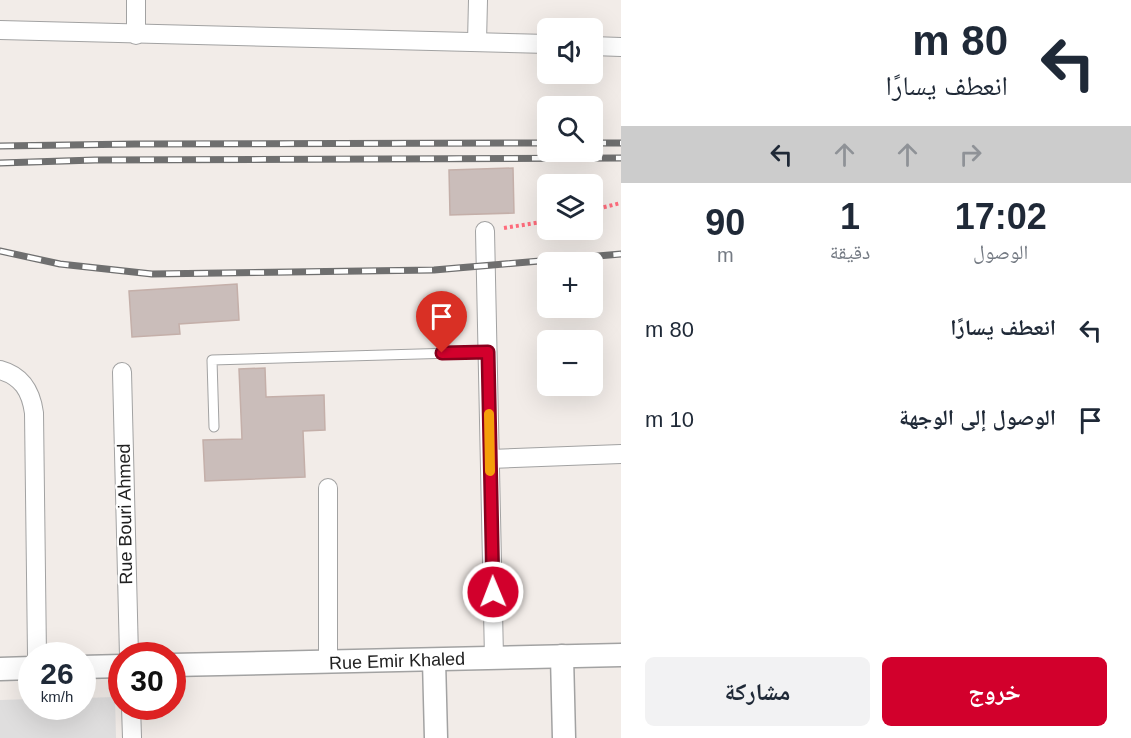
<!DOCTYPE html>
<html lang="ar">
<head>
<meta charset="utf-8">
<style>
  :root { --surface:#fff; --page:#f2f2f3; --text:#1f2937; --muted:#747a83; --accent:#d2002c }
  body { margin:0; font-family:Helvetica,"Noto Naskh Arabic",sans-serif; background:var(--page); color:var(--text); direction:rtl; height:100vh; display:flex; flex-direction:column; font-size:22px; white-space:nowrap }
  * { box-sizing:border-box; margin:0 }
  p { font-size:20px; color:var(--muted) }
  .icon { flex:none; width:33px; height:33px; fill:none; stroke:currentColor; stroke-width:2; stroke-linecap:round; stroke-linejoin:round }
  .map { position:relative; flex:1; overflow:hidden; direction:ltr }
  .details { display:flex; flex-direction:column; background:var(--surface); width:510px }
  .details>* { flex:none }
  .hud { background:#fff; color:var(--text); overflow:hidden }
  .controls { position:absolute; left:537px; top:18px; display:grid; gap:12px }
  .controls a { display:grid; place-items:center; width:66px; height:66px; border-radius:9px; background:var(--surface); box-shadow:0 6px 24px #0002; font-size:30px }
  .speed { position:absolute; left:18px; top:642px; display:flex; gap:12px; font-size:30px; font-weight:700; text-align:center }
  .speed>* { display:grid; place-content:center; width:78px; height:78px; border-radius:50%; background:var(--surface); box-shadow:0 6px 24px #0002; line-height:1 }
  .speed small { font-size:15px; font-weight:400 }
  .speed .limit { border:9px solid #d22; background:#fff; color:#111 }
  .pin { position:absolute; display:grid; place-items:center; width:51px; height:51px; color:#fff; margin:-62px -26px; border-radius:50% 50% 50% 0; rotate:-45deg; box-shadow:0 0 6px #0007 }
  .pin .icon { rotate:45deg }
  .me { position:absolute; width:66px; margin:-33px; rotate:359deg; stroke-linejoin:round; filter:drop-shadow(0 0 4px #0008) }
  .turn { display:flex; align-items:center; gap:21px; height:126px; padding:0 24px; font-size:27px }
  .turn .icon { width:78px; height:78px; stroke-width:2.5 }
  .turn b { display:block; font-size:42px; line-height:51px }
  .lanes { display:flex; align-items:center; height:57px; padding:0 24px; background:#0003; justify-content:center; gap:30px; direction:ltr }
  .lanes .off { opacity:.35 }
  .eta { display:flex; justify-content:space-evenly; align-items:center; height:102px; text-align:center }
  .eta b { font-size:36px; font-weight:800; line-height:42px }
  .action { display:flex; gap:12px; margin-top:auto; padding:12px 24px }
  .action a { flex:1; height:69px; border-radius:9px; background:var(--accent); color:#fff; font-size:24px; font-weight:800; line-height:69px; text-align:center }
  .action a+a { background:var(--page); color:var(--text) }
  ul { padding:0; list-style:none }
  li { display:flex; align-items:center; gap:18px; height:90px; padding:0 24px }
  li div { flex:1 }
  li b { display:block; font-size:22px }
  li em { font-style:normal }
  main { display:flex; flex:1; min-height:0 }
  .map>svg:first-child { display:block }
  .residential { fill:#dfdede }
  .building { fill:#cabdba; stroke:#c4afa9; stroke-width:1.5 }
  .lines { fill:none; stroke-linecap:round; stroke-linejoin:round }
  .service-casing { stroke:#a2a2a2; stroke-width:11 }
  .minor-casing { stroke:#a2a2a2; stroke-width:20 }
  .tertiary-casing { stroke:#a2a2a2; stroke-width:25 }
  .path { stroke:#fe6c7c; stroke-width:4; stroke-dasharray:3 3; stroke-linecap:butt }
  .service { stroke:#fff; stroke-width:9 }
  .minor { stroke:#fff; stroke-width:18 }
  .tertiary { stroke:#fff; stroke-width:22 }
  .rail-casing { stroke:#6f6f6f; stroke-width:7 }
  .rail { stroke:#fff; stroke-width:4.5; stroke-dasharray:14; stroke-linecap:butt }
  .route-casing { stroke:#88001d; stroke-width:15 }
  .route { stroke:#d2002c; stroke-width:10 }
  .slow { stroke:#f59e0b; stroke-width:10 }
  .labels { text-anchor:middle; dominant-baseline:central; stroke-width:4.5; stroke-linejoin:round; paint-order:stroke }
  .street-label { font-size:18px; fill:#212121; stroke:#fff }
</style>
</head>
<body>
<main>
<section class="details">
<div class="hud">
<div class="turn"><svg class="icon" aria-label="left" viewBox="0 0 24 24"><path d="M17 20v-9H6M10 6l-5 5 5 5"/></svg><div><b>80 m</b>انعطف يسارًا</div></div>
<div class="lanes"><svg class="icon" aria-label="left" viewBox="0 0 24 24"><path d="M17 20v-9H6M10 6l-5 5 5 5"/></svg><svg class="icon off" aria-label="ahead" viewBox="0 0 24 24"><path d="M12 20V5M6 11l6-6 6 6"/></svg><svg class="icon off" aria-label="ahead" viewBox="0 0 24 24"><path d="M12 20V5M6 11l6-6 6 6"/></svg><svg class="icon off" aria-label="right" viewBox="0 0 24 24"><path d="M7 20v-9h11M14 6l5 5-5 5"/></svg></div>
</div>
<div class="eta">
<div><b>17:02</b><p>الوصول</p></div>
<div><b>1</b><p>دقيقة</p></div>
<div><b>90</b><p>m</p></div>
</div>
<ul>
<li><svg class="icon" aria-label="left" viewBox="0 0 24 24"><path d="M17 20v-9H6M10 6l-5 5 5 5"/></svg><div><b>انعطف يسارًا</b></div><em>80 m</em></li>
<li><svg class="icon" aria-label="arrive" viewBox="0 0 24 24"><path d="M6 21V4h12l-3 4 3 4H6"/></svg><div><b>الوصول إلى الوجهة</b></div><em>10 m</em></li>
</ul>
<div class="action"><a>خروج</a><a>مشاركة</a></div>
</section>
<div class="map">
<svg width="621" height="738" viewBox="0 0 621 738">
  <rect width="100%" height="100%" fill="#f2ece8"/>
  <polygon class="residential" points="115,697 116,738 0,738 0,700 31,699 32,706 82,706 83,698"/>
  <g class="building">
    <polygon points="513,168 514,213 450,215 449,170"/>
    <polygon points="237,284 239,320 179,324 180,334 132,337 129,291"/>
    <polygon points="265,368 266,397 324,395 325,430 303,431 305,477 205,481 203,440 242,439 239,369"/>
  </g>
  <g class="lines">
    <g class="service-casing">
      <polyline id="service" points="214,427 212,360 488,352"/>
    </g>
    <g class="minor-casing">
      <g id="minor">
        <polyline points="0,30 548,44"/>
        <polyline points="136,35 136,0"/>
        <polyline points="477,42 478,0"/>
        <polyline points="592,46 621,47"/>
        <polyline points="485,231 494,658"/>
        <path d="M 0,370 C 22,376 31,391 34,413 L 37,656"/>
        <polyline points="122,372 129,656"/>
        <polyline points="490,459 621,454"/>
        <polyline points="328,663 328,488"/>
        <polyline points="131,706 132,738"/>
      </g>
    </g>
    <g class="tertiary-casing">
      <g id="tertiary">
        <polyline points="562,656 564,738"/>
        <polyline points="434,660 436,738"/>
        <polyline points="172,665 621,655"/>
        <polyline points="82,667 122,666"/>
        <polyline points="0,669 32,668"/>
      </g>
    </g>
    <g class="path">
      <polyline points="592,210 621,203"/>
      <polyline points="504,228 548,221"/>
    </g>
    <use href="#service" class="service"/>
    <use href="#minor" class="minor"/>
    <use href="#tertiary" class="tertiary"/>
    <g class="rail-casing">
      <g id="rail">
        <polyline points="592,143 621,143"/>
        <polyline points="0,146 135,144 548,143"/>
        <polyline points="0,163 95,160 621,158"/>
        <polyline points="0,251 60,264 152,274 434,270 621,254"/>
      </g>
    </g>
    <use href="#rail" class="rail"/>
  </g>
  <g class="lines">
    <g class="route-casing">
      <polyline id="route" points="442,353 488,352 493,592"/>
    </g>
    <use href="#route" class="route"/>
    <polyline class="slow" points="489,414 490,471"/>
  </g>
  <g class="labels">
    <g class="street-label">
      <text transform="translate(125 514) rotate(-91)">Rue Bouri Ahmed</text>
      <text transform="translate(397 661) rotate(-2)">Rue Emir Khaled</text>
    </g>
  </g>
</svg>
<div class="controls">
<a><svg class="icon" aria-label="sound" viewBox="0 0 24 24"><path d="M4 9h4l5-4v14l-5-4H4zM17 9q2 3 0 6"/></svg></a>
<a><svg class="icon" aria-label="search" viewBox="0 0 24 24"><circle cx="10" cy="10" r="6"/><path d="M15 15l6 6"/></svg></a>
<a><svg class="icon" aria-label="layers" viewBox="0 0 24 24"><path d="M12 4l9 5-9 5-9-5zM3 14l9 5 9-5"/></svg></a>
<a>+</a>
<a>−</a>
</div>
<div class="speed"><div>26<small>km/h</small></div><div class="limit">30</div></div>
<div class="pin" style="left:442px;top:353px;background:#d93025"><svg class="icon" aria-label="arrive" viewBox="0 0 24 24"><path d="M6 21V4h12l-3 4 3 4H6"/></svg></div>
<svg class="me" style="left:493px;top:592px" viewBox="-20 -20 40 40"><circle r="17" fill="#d2002c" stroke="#fff" stroke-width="3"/><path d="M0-11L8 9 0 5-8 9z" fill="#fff"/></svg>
</div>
</main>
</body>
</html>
